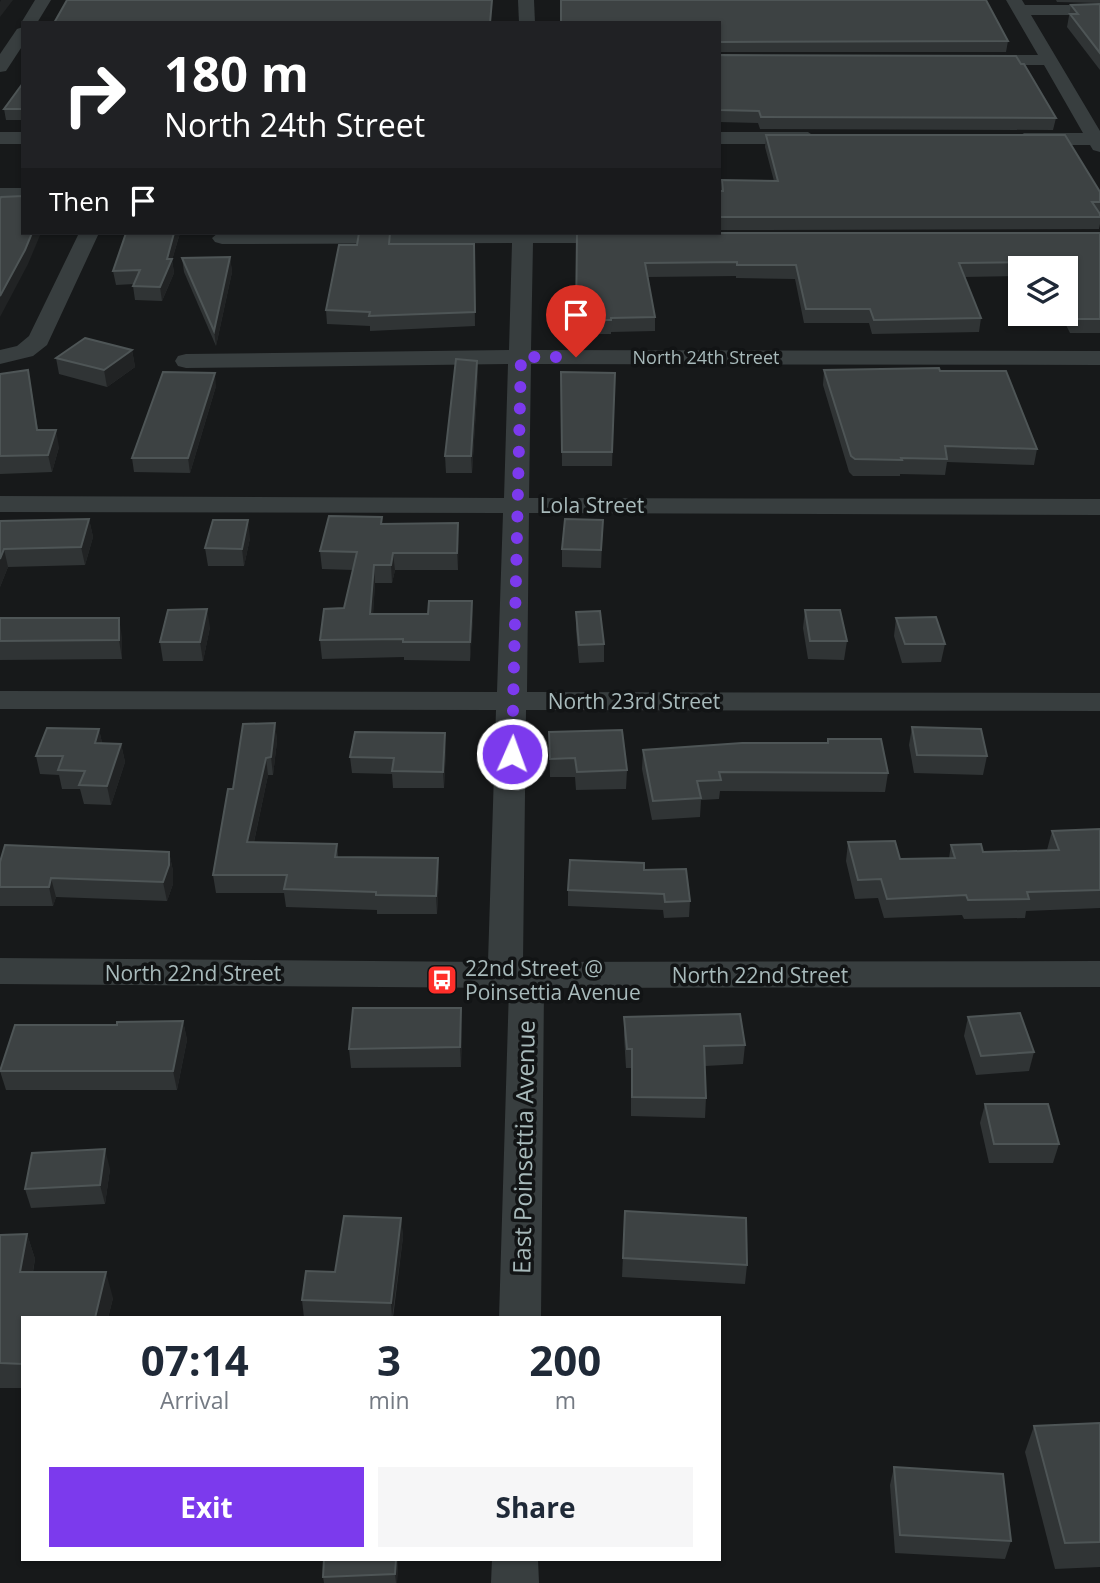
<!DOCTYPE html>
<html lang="en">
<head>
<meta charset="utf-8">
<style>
  :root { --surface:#fff; --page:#f6f6f7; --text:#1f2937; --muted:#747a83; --accent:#7c3aed }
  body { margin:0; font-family:"Open Sans",sans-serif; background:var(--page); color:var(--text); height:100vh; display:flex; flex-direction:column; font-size:26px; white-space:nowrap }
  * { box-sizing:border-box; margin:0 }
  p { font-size:23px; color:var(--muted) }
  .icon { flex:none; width:38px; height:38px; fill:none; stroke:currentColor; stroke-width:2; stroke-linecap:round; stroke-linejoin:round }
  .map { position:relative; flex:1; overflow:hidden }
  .drawer { position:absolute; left:21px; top:1316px; width:700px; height:245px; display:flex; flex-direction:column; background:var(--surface); border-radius:0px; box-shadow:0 2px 5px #0004 }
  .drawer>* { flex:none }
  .guide { position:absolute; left:21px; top:21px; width:700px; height:214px; border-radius:0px; box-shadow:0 2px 5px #0004; background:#202124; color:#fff; overflow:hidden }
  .tools { position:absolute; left:1008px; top:256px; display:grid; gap:14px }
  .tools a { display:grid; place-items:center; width:70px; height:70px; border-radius:0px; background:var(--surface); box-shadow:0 2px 5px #0004; font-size:35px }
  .pin { position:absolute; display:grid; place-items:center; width:60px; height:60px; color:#fff; margin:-72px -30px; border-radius:50% 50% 50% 0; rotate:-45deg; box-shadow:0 0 7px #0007 }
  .pin .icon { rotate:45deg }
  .me { position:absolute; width:77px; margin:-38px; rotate:2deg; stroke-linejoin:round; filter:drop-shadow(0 0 5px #0008) }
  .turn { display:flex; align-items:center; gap:24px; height:147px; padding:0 28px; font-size:32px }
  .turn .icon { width:91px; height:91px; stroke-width:2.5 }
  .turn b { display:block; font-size:49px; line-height:60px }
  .then { display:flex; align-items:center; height:66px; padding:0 28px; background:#0003; gap:14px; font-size:26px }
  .eta { display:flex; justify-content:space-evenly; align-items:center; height:119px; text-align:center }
  .eta b { font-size:42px; font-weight:700; line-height:49px }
  .button { display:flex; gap:14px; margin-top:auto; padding:14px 28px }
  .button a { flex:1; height:80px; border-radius:0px; background:var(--accent); color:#fff; font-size:28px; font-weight:700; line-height:80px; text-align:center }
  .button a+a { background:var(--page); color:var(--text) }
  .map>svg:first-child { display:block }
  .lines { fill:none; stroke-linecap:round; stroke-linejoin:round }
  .minor { fill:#383e3f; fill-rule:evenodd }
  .wall { fill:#303435 }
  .shaded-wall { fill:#212324 }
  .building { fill:#3d4243; stroke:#4e5556; stroke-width:2 }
  .route { stroke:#7c3aed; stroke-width:12; stroke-dasharray:0 21.6 }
  .labels { text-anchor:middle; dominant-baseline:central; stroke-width:7; stroke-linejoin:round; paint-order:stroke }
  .far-street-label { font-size:18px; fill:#a8babb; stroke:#121415 }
  .street-label { font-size:21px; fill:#a8babb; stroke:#121415 }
  .poi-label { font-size:21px; fill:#a8babb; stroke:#121415; text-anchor:start }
  .near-street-label { font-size:24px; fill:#a8babb; stroke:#121415 }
</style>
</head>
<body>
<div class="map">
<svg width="1100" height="1583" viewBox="0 0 1100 1583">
  <rect width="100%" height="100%" fill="#17191a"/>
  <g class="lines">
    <g class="minor">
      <polygon points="35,0 51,0 37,23 23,23 23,26 21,23"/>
      <polygon points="518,0 534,0 535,23 519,23"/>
      <polygon points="1006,0 1022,0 1025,5 1100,5 1100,15 1031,15 1100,131 1100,152 1093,150 1090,145 1024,145 1015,139 1024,133 1083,133 1044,65 978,65 970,60 978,55 1038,55"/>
      <polygon points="23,27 23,45 6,71 0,72 0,54 17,29"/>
      <rect x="0" y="132" width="23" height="12"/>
      <polygon points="719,132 808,132 817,138 808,144 719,144"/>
      <rect x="0" y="188" width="23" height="12"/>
      <polygon points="79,233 99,233 47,345 33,356 0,364 0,350 17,346 29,336"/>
      <polygon points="626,233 629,237 626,241 619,243 533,243 531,350 1100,351 1100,365 531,364 529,498 1100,499 1100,515 529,513 527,692 1100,693 1100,711 526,710 523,962 1100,961 1100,987 544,988 541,1318 499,1318 509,988 0,984 0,958 488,962 496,710 0,709 0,691 497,692 503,513 0,512 0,496 504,498 508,364 186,368 178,366 175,361 178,356 186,354 509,350 512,243 222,244 215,242 212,238 218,233"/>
      <polygon points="492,1559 538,1559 539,1583 491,1583"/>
    </g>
  </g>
  <g class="wall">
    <polygon points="1056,0 1100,0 1100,3 1057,2"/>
    <polygon points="1100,4 1100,70 1067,27 1071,5"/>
    <polygon points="719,23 1008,41 1006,52 719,52"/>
    <polygon points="719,55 1056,118 1053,130 760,129 758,123 719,122"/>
    <polygon points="23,83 23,120 6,120 4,109"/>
    <polygon points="766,135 1100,192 1100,224 1099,229 719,230 719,191 721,191 722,180 774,181 765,147"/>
    <polygon points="126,233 180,233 172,260 174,273 162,301 135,300 133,286 134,284 116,285 113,271"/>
    <polygon points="577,233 1100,233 1100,333 1070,333 1060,313 1066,313 1066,268 1020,268 1020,276 964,277 981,318 979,332 872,334 869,323 804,323 795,279 736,278 736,276 648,277 655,317 655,331 611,332 611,334 576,334"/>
    <polygon points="391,244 474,244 475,326 370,331 370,326 327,324 326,310 357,245"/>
    <polygon points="230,257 232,272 216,346 184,272 182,258"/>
    <polygon points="132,350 135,367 107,387 59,374 56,358"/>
    <polygon points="477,361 478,378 472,473 446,473 445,456"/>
    <polygon points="824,370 940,371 1037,449 1034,465 947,462 945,475 900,474 900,476 853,476 849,472 823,385"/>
    <polygon points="561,372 615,373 612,466 562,466"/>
    <polygon points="0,374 31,387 38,430 59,447 52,472 0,474"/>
    <polygon points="216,386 190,473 134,472 132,458"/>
    <polygon points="89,519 93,537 85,565 8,567 0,587 0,521"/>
    <polygon points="603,520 601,568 562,567 562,549"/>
    <polygon points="458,523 458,570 395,570 392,583 375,583 373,614 428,614 472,601 473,619 470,661 404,660 404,657 322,659 320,640 344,608 353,570 322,569 320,551 382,524"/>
    <polygon points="250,538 244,566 208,566 205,548"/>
    <polygon points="805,610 847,641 844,660 808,659 803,628"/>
    <polygon points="576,612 604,644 604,662 579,663 576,630"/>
    <polygon points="0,618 122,637 122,659 0,660"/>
    <polygon points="896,618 945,644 941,662 902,663 894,636"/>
    <polygon points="210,627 203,661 163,661 160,642"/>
    <polygon points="275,723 277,741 273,775 268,775 254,842 337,844 338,857 439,876 437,914 377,914 377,910 286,907 284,893 216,893 213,875 233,789"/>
    <polygon points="912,727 987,756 983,775 914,773 909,745"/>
    <polygon points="99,729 102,743 121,744 125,762 111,805 84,804 80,789 62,789 59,775 40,774 36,756"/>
    <polygon points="549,732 627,770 626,789 576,790 575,777 550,777"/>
    <polygon points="828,739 888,773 885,792 720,791 719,799 701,800 700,817 652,820 642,769 643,750 827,743"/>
    <polygon points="446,749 444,788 393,788 392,774 352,773 350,757"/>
    <polygon points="1100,829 1100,908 1026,911 1025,918 964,919 962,915 884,918 878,898 855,899 846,861 848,842 900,859 949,858 951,845 983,852 1047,850 1052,831"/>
    <polygon points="169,852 173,871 173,884 167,901 56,897 53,906 0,906 0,862"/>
    <polygon points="644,870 690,901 689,917 664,918 663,910 568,906 568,890"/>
    <polygon points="624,1017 745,1045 743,1064 705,1066 706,1098 705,1118 631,1116 631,1068 626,1068 624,1036"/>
    <polygon points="968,1017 1034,1052 1029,1071 976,1075 964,1036"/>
    <polygon points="183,1021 187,1040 177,1090 6,1090 0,1071"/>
    <polygon points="462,1027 461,1067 351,1068 349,1049"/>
    <polygon points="985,1104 1059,1144 1053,1163 989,1163 980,1123"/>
    <polygon points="110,1169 105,1204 31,1208 25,1189"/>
    <polygon points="625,1211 747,1265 745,1284 622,1277"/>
    <polygon points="401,1218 403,1237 393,1318 304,1318 302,1300"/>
    <polygon points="27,1234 35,1259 33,1272 113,1298 108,1318 23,1318 23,1388 0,1388 0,1235"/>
    <polygon points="1100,1423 1100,1567 1055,1569 1025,1452 1034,1426"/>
    <polygon points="894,1467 1011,1541 1005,1559 895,1553 890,1485"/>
    <polygon points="69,1559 109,1559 108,1560"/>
    <polygon points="398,1559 397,1583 324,1583 323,1577"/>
  </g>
  <g class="shaded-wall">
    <polygon points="1,0 13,0 0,17 0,2"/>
    <polygon points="32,233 41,233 28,264 0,317 0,296"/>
    <polygon points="174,233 180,233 172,260 174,273 162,301 160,287"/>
    <polygon points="230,257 232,272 216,346 214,331"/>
    <polygon points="132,350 135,367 107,387 104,370"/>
    <polygon points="477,361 478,378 472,473 471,456"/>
    <polygon points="215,373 216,386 190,473 188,458"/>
    <polygon points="56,430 59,447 52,472 48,455"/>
    <polygon points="89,519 93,537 85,565 81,547"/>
    <polygon points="248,520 250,538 244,566 242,549"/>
    <polygon points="458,523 459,541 458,570 457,553"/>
    <polygon points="4,549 8,567 0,587 0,559"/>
    <polygon points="393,553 395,570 392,583 391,565"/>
    <polygon points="374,565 375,583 372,632 370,614"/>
    <polygon points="472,601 473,619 470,661 470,642"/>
    <polygon points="207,609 210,627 203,661 200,642"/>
    <polygon points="119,618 122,637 122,659 119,640"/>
    <polygon points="275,723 277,741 273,775 271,757"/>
    <polygon points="99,729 103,748 95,743"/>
    <polygon points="445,733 446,749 444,788 443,772"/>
    <polygon points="121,744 125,762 111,805 107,786"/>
    <polygon points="266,758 268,775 250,860 247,842"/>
    <polygon points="169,852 173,871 173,884 167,901 163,882"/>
    <polygon points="438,858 439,876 437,914 436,896"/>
    <polygon points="51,878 56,897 53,906 49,887"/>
    <polygon points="461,1008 462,1027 461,1067 460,1047"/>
    <polygon points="183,1021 187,1040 177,1090 173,1071"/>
    <polygon points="105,1149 110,1169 105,1204 100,1185"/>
    <polygon points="401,1218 403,1237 392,1318 391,1303"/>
    <polygon points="27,1234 35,1259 28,1297 20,1272"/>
    <polygon points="106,1272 113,1298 108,1318 95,1318"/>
    <polygon points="396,1559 398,1559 397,1583 396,1583 395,1574"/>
  </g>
  <g class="building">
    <polygon points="67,0 492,0 490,23 54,23"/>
    <polygon points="561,0 986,0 1008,41 719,42 719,23 561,23"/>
    <polygon points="1100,4 1100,53 1070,14 1078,14 1071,5"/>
    <polygon points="719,55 1016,56 1021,64 1024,64 1056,118 761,117 759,111 719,110"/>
    <polygon points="23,83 23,109 4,109"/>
    <polygon points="766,135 1065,135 1100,192 1100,202 1092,202 1100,214 1100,217 719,217 719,191 723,191 722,180 778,181"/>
    <polygon points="23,196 23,233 32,233 25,250 0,296 0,199 1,197"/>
    <polygon points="126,233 174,233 167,259 172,259 160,287 133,286 140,270 113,271"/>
    <polygon points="359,233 390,233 389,244 474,244 475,312 369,316 370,312 326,310 339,245 357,245"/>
    <polygon points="577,233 1100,233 1100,319 1072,319 1066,306 1066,268 1046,268 1044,262 959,263 981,318 874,320 870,309 806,309 796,265 737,265 737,262 645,263 655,317 611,318 611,320 576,320"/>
    <polygon points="230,257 214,331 182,258"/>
    <polygon points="85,338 132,350 104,370 56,358"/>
    <polygon points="456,359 477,361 471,456 445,456"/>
    <polygon points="939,368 940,371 1006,371 1037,449 945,446 947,459 901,458 902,460 855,459 851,456 824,370"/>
    <polygon points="28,370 37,430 56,430 48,455 0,456 0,374"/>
    <polygon points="163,372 215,373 188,458 132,458"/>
    <polygon points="561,372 615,373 612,452 562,452"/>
    <polygon points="329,516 382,517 381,524 458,523 457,553 393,553 391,565 374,565 370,614 428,614 429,601 472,601 470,642 403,642 403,639 320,640 324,609 344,608 357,552 320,551"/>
    <polygon points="89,519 81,547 4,549 0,559 0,521"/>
    <polygon points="565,519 603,520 601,550 562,549"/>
    <polygon points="213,520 248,520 242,549 205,548"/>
    <polygon points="207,609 200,642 160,642 168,610"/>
    <polygon points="805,610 840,610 847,641 810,641"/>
    <polygon points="600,611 604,644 579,645 576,612"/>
    <polygon points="936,617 945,644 905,644 896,618"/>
    <polygon points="0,618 119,618 119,640 0,641"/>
    <polygon points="275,723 271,757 266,758 247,842 337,844 335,857 438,858 436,896 376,895 376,892 284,889 287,875 213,875 228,789 233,789 243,724"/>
    <polygon points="912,727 981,729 987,756 917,755"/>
    <polygon points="47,728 99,729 95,743 121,744 107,786 79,785 85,771 58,770 63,756 36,756"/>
    <polygon points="622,730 627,770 577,772 575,758 550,759 549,732"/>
    <polygon points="355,732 445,733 443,772 392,771 394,758 350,757"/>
    <polygon points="828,739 881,739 888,773 719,772 721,780 697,781 701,798 653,801 643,750 742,743 828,743"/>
    <polygon points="1100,829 1100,890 1027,892 1029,899 968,900 966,895 887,899 881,879 858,880 848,842 895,841 900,859 955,858 951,845 981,844 983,852 1059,850 1052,831"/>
    <polygon points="5,845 169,852 169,865 163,882 51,878 49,887 0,887 0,862"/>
    <polygon points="570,860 644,863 644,870 686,869 690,901 665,902 664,894 568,890"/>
    <polygon points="353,1008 461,1008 460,1047 349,1049"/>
    <polygon points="1020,1013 1034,1052 981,1056 968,1017"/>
    <polygon points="740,1014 745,1045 704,1046 706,1098 632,1097 632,1049 627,1049 624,1017"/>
    <polygon points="183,1021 173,1071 0,1071 15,1025 117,1025 117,1022"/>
    <polygon points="985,1104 1048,1104 1059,1144 994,1144"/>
    <polygon points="105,1149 100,1185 25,1189 32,1153"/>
    <polygon points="625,1211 746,1218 747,1265 623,1258"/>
    <polygon points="344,1216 401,1218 391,1303 302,1300 306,1271 335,1272"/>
    <polygon points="27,1234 20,1272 106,1272 95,1318 23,1318 23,1364 0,1363 0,1235"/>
    <polygon points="1100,1423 1100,1542 1065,1543 1034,1426"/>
    <polygon points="894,1467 1003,1474 1011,1541 900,1535"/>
    <polygon points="324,1559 396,1559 395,1574 323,1577"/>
  </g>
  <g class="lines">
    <polyline class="route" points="512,754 521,357 576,357"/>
  </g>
  <defs>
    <g id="bus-square" transform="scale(1.575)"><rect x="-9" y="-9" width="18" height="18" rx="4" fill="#ff2f2a" stroke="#121415"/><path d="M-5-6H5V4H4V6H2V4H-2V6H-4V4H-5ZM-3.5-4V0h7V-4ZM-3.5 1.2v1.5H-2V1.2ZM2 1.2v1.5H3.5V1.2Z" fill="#fff"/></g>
  </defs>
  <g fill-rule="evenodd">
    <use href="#bus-square" x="442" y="980"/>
  </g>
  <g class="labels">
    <g class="far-street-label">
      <text x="706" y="357">North 24th Street</text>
    </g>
    <g class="street-label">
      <text x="592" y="505">Lola Street</text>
      <text x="634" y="701">North 23rd Street</text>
      <text x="193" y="973">North 22nd Street</text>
      <text x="760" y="975">North 22nd Street</text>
    </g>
    <g class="poi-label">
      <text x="465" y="968">22nd Street @<tspan x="465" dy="24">Poinsettia Avenue</tspan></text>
    </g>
    <g class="near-street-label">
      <text transform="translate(523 1147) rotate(-89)">East Poinsettia Avenue</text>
    </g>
  </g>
</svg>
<div class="tools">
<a><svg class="icon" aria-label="layers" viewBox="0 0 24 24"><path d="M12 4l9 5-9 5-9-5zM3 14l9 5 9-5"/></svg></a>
</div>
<div class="pin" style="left:576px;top:357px;background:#d93025"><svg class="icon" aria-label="arrive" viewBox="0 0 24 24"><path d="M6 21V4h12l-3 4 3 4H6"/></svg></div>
<svg class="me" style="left:512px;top:754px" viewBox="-20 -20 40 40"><circle r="17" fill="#7c3aed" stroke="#fff" stroke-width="3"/><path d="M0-11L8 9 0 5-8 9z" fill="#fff"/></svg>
<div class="guide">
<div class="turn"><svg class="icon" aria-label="right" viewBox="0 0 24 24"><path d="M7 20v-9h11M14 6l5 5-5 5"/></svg><div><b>180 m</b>North 24th Street</div></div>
<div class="then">Then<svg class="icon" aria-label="arrive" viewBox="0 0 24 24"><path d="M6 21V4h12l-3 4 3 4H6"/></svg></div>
</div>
<section class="drawer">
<div class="eta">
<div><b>07:14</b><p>Arrival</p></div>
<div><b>3</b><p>min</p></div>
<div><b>200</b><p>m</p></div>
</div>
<div class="button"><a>Exit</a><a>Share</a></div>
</section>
</div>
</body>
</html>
